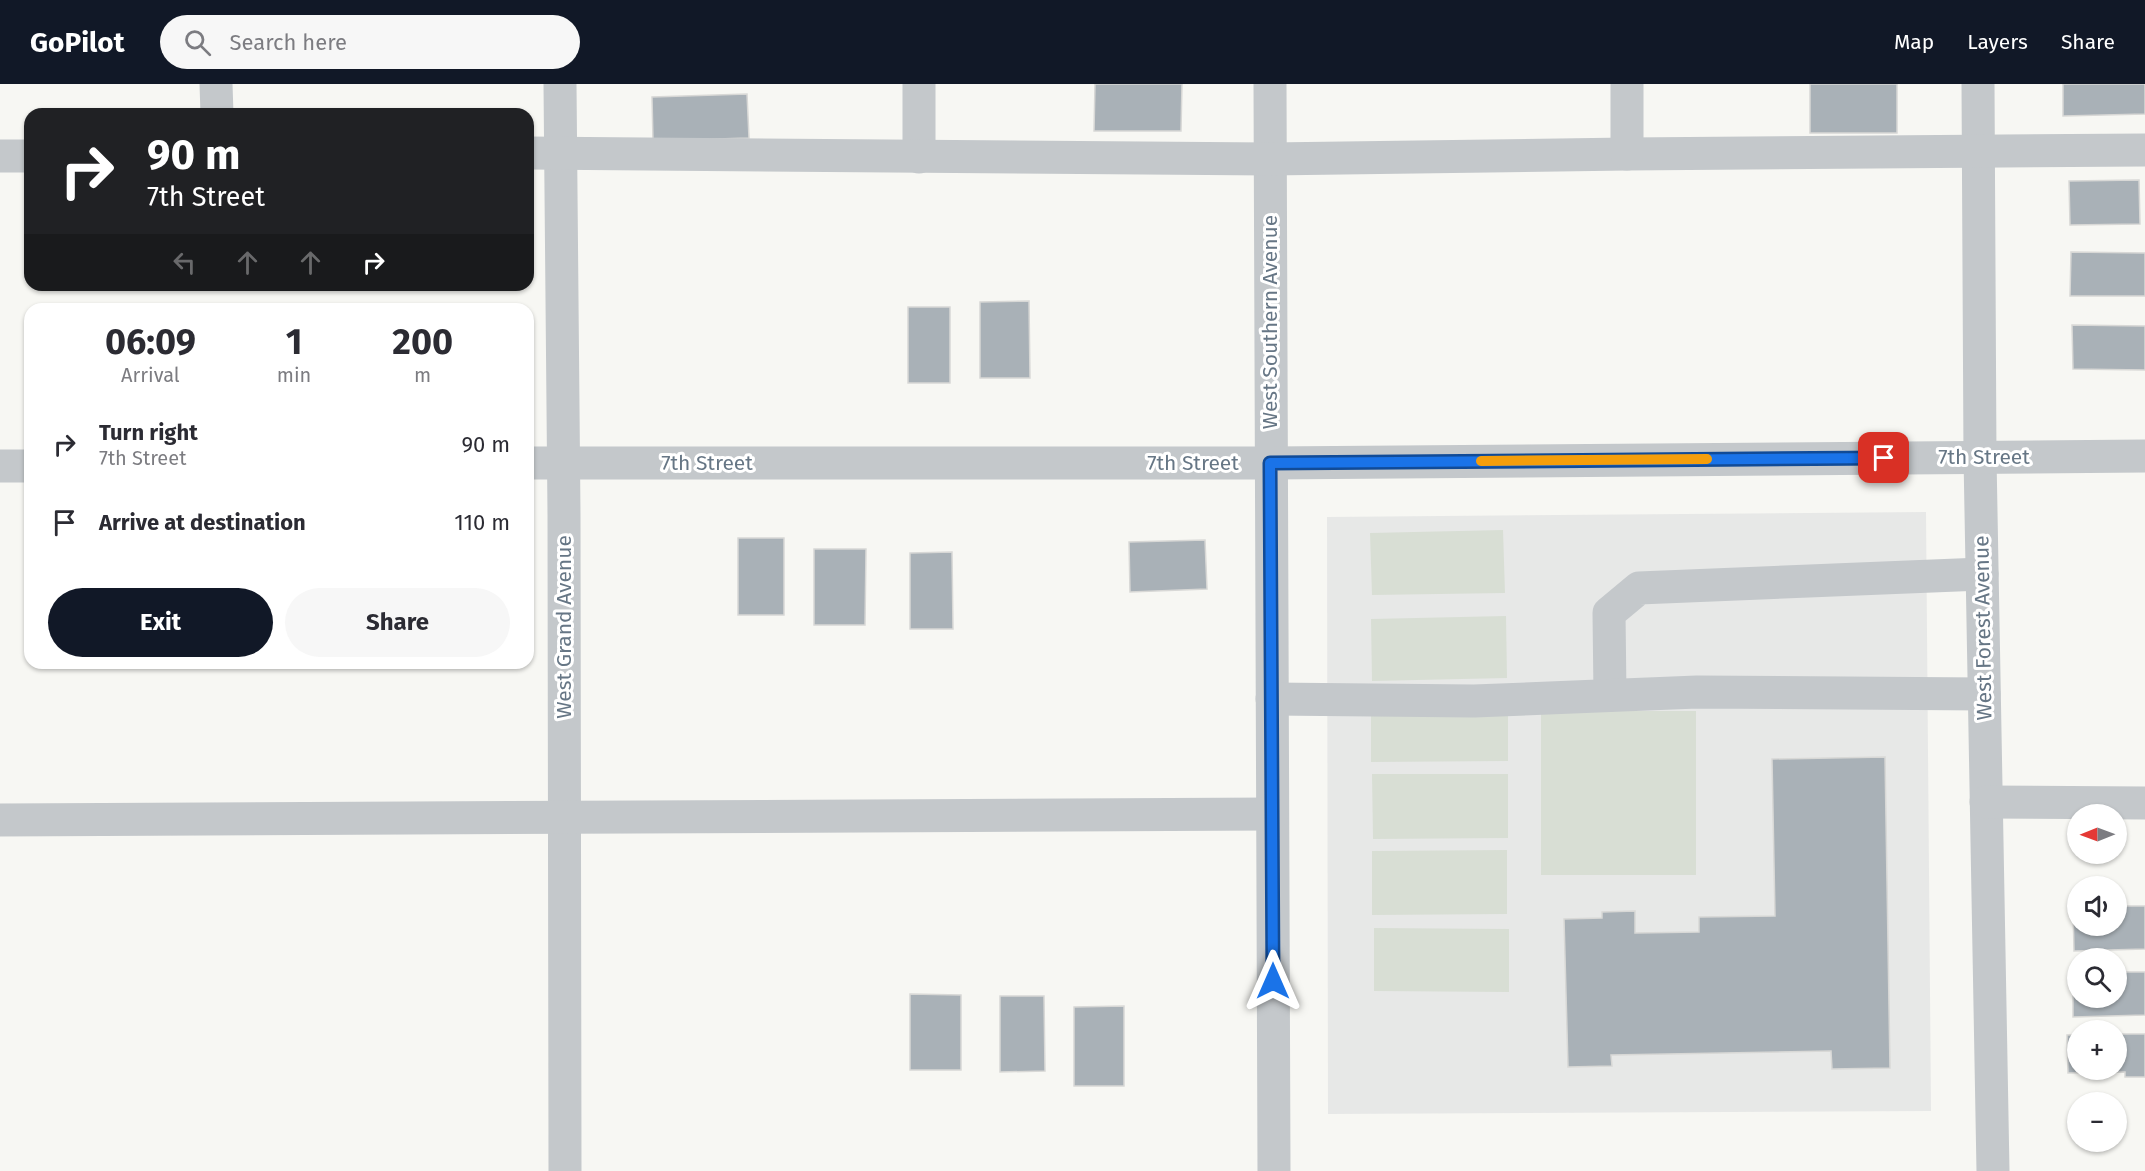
<!DOCTYPE html>
<html lang="en">
<head>
<meta charset="utf-8">
<style>
  :root { --surface:#fff; --page:#f7f7f7; --text:#2b2b33; --muted:#7c7c81; --accent:#111827 }
  body { margin:0; font-family:"Fira Sans",sans-serif; background:var(--page); color:var(--text); height:100vh; display:flex; flex-direction:column; font-size:22px; white-space:nowrap }
  * { box-sizing:border-box; margin:0 }
  p { font-size:20px; color:var(--muted) }
  .icon { flex:none; width:33px; height:33px; fill:none; stroke:currentColor; stroke-width:2; stroke-linecap:round; stroke-linejoin:round }
  .map { position:relative; flex:1; overflow:hidden }
  .details { position:absolute; left:24px; top:219px; width:510px; height:366px; display:flex; flex-direction:column; background:var(--surface); border-radius:18px; box-shadow:0 2px 4px #0004 }
  .details>* { flex:none }
  .banner { position:absolute; left:24px; top:24px; width:510px; height:183px; border-radius:18px; box-shadow:0 2px 4px #0004; background:#202124; color:#fff; overflow:hidden }
  .needle { width:39px; rotate:269deg }
  .controls { position:absolute; left:2067px; top:720px; display:grid; gap:12px }
  .controls a { display:grid; place-items:center; width:60px; height:60px; border-radius:50%; background:var(--surface); box-shadow:0 2px 4px #0004; font-size:30px }
  .pin { position:absolute; display:grid; place-items:center; width:51px; height:51px; color:#fff; margin:-26px; border-radius:12px; box-shadow:0 3px 9px #0006 }
  .me { position:absolute; width:66px; margin:-33px; rotate:0deg; stroke-linejoin:round; filter:drop-shadow(0 0 4px #0008) }
  .turn { display:flex; align-items:center; gap:21px; height:126px; padding:0 24px; font-size:27px }
  .turn .icon { width:78px; height:78px; stroke-width:2.5 }
  .turn b { display:block; font-size:42px; line-height:51px }
  .lanes { display:flex; align-items:center; height:57px; padding:0 24px; background:#0003; justify-content:center; gap:30px; direction:ltr }
  .lanes .off { opacity:.35 }
  .eta { display:flex; justify-content:space-evenly; align-items:center; height:102px; text-align:center }
  .eta b { font-size:36px; font-weight:700; line-height:42px }
  .button { display:flex; gap:12px; margin-top:auto; padding:12px 24px }
  .button a { flex:1; height:69px; border-radius:36px; background:var(--accent); color:#fff; font-size:24px; font-weight:700; line-height:69px; text-align:center }
  .button a+a { background:var(--page); color:var(--text) }
  ul { padding:0; list-style:none }
  li { display:flex; align-items:center; gap:18px; height:78px; padding:0 24px }
  li div { flex:1 }
  li b { display:block; font-size:22px }
  li em { font-style:normal }
  header { display:flex; align-items:center; gap:36px; box-sizing:border-box; height:84px; padding:0 30px; background:var(--accent); color:#fff }
  header strong { font-size:28px }
  nav { display:flex; gap:33px; margin-inline-start:auto; font-size:21px }
  .search { width:420px; height:54px; background:var(--page); display:flex; align-items:center; gap:15px; box-sizing:border-box; padding:0 21px; border-radius:33px; color:var(--muted); font-size:22px }
  .map>svg:first-child { display:block }
  .built { fill:#e7e8e7 }
  .green { fill:#d8ded4 }
  .building { fill:#a9b1b7; stroke:#d8d8d6; stroke-width:1.5 }
  .lines { fill:none; stroke-linecap:round; stroke-linejoin:round }
  .minor { stroke:#c4c8cb; stroke-width:33 }
  .route-casing { stroke:#114b97; stroke-width:15 }
  .route { stroke:#1a73e8; stroke-width:10 }
  .slow { stroke:#f59e0b; stroke-width:10 }
  .labels { text-anchor:middle; dominant-baseline:central; stroke-width:6; stroke-linejoin:round; paint-order:stroke }
  .street-label { font-size:21px; fill:#667685; stroke:#fff }
</style>
</head>
<body>
<header>
<strong>GoPilot</strong>
<div class="search"><svg class="icon" aria-label="search" viewBox="0 0 24 24"><circle cx="10" cy="10" r="6"/><path d="M15 15l6 6"/></svg>Search here</div>
<nav><a>Map</a><a>Layers</a><a>Share</a></nav>
</header>
<div class="map">
<svg width="2145" height="1087" viewBox="0 0 2145 1087">
  <rect width="100%" height="100%" fill="#f7f7f3"/>
  <polygon class="built" points="1926,428 1931,1027 1328,1030 1327,433"/>
  <g class="green">
    <polygon points="1503,446 1505,509 1372,511 1370,449"/>
    <polygon points="1506,532 1507,594 1372,597 1371,535"/>
    <polygon points="1508,612 1508,677 1371,678 1371,613"/>
    <rect x="1541" y="627" width="155" height="164"/>
    <polygon points="1372,690 1508,690 1508,754 1373,755"/>
    <polygon points="1507,766 1507,830 1372,831 1372,767"/>
    <polygon points="1374,844 1509,845 1509,908 1374,907"/>
  </g>
  <g class="building">
    <polygon points="1095,0 1182,0 1181,47 1094,47"/>
    <rect x="1810" y="0" width="87" height="49"/>
    <polygon points="2063,0 2145,0 2145,30 2063,32"/>
    <polygon points="747,10 749,54 653,57 652,13"/>
    <polygon points="2139,96 2140,140 2070,141 2069,97"/>
    <polygon points="2071,168 2145,169 2145,212 2070,212"/>
    <polygon points="1029,217 1030,294 980,294 980,218"/>
    <rect x="908" y="223" width="42" height="76"/>
    <polygon points="2072,241 2145,242 2145,286 2073,285"/>
    <rect x="738" y="454" width="46" height="77"/>
    <polygon points="1205,456 1207,505 1130,508 1129,458"/>
    <polygon points="814,465 866,465 865,541 814,541"/>
    <polygon points="952,468 953,545 910,545 910,469"/>
    <polygon points="1885,673 1890,984 1832,985 1831,967 1611,971 1612,982 1568,983 1564,835 1602,834 1602,828 1635,827 1635,849 1699,848 1699,833 1775,832 1772,675"/>
    <polygon points="2116,822 2145,822 2145,865 2074,867 2073,823 2078,823 2078,842 2116,842"/>
    <polygon points="2116,888 2145,888 2145,931 2073,933 2073,889 2078,889 2078,914 2116,914"/>
    <polygon points="910,910 961,911 961,986 910,986"/>
    <polygon points="1000,912 1044,912 1045,987 1000,988"/>
    <polygon points="1124,922 1124,1002 1074,1002 1074,923"/>
    <polygon points="2116,950 2145,950 2145,993 2125,993 2125,988 2068,989 2067,951 2078,951 2078,986 2116,986"/>
  </g>
  <g class="lines">
    <g class="minor">
      <polyline points="216,0 217,30"/>
      <polyline points="560,0 564,431 565,1087"/>
      <polyline points="919,0 919,73"/>
      <polyline points="1270,0 1274,1087"/>
      <polyline points="1978,0 1980,373 1993,1087"/>
      <polyline points="528,69 1270,75 1627,70 2145,66"/>
      <polyline points="1627,70 1627,0"/>
      <polyline points="0,72 30,72"/>
      <polyline points="528,379 1270,379 2145,372"/>
      <polyline points="0,382 30,382"/>
      <polyline points="1610,611 1609,529 1639,504 1982,490"/>
      <polyline points="1272,615 1474,617 1697,608 1984,610"/>
      <polyline points="1986,718 2145,719"/>
      <polyline points="0,736 1272,730"/>
    </g>
  </g>
  <g class="lines">
    <g class="route-casing">
      <polyline id="route" points="1273,897 1270,379 1884,374"/>
    </g>
    <use href="#route" class="route"/>
    <polyline class="slow" points="1481,377 1707,375"/>
  </g>
  <g class="labels">
    <g class="street-label">
      <text transform="translate(1270 238) rotate(-90)">West Southern Avenue</text>
      <text x="1984" y="373">7th Street</text>
      <text x="707" y="379">7th Street</text>
      <text x="1193" y="379">7th Street</text>
      <text transform="translate(564 543) rotate(-90)">West Grand Avenue</text>
      <text transform="translate(1983 544) rotate(-91)">West Forest Avenue</text>
    </g>
  </g>
</svg>
<div class="controls">
<a><svg class="needle" viewBox="-14 -14 28 28"><path d="M0-13l5 13h-10z" fill="#e53935"/><path d="M0 13l5-13h-10z" fill="#7c7c81"/></svg></a>
<a><svg class="icon" aria-label="sound" viewBox="0 0 24 24"><path d="M4 9h4l5-4v14l-5-4H4zM17 9q2 3 0 6"/></svg></a>
<a><svg class="icon" aria-label="search" viewBox="0 0 24 24"><circle cx="10" cy="10" r="6"/><path d="M15 15l6 6"/></svg></a>
<a>+</a>
<a>−</a>
</div>
<div class="pin" style="left:1884px;top:374px;background:#d93025"><svg class="icon" aria-label="arrive" viewBox="0 0 24 24"><path d="M6 21V4h12l-3 4 3 4H6"/></svg></div>
<svg class="me" style="left:1273px;top:897px" viewBox="-20 -20 40 40"><path d="M0-17L14 15 0 8-14 15z" fill="#1a73e8" stroke="#fff" stroke-width="4"/></svg>
<div class="banner">
<div class="turn"><svg class="icon" aria-label="right" viewBox="0 0 24 24"><path d="M7 20v-9h11M14 6l5 5-5 5"/></svg><div><b>90 m</b>7th Street</div></div>
<div class="lanes"><svg class="icon off" aria-label="left" viewBox="0 0 24 24"><path d="M17 20v-9H6M10 6l-5 5 5 5"/></svg><svg class="icon off" aria-label="ahead" viewBox="0 0 24 24"><path d="M12 20V5M6 11l6-6 6 6"/></svg><svg class="icon off" aria-label="ahead" viewBox="0 0 24 24"><path d="M12 20V5M6 11l6-6 6 6"/></svg><svg class="icon" aria-label="right" viewBox="0 0 24 24"><path d="M7 20v-9h11M14 6l5 5-5 5"/></svg></div>
</div>
<section class="details">
<div class="eta">
<div><b>06:09</b><p>Arrival</p></div>
<div><b>1</b><p>min</p></div>
<div><b>200</b><p>m</p></div>
</div>
<ul>
<li><svg class="icon" aria-label="right" viewBox="0 0 24 24"><path d="M7 20v-9h11M14 6l5 5-5 5"/></svg><div><b>Turn right</b><p>7th Street</p></div><em>90 m</em></li>
<li><svg class="icon" aria-label="arrive" viewBox="0 0 24 24"><path d="M6 21V4h12l-3 4 3 4H6"/></svg><div><b>Arrive at destination</b></div><em>110 m</em></li>
</ul>
<div class="button"><a>Exit</a><a>Share</a></div>
</section>
</div>
</body>
</html>
